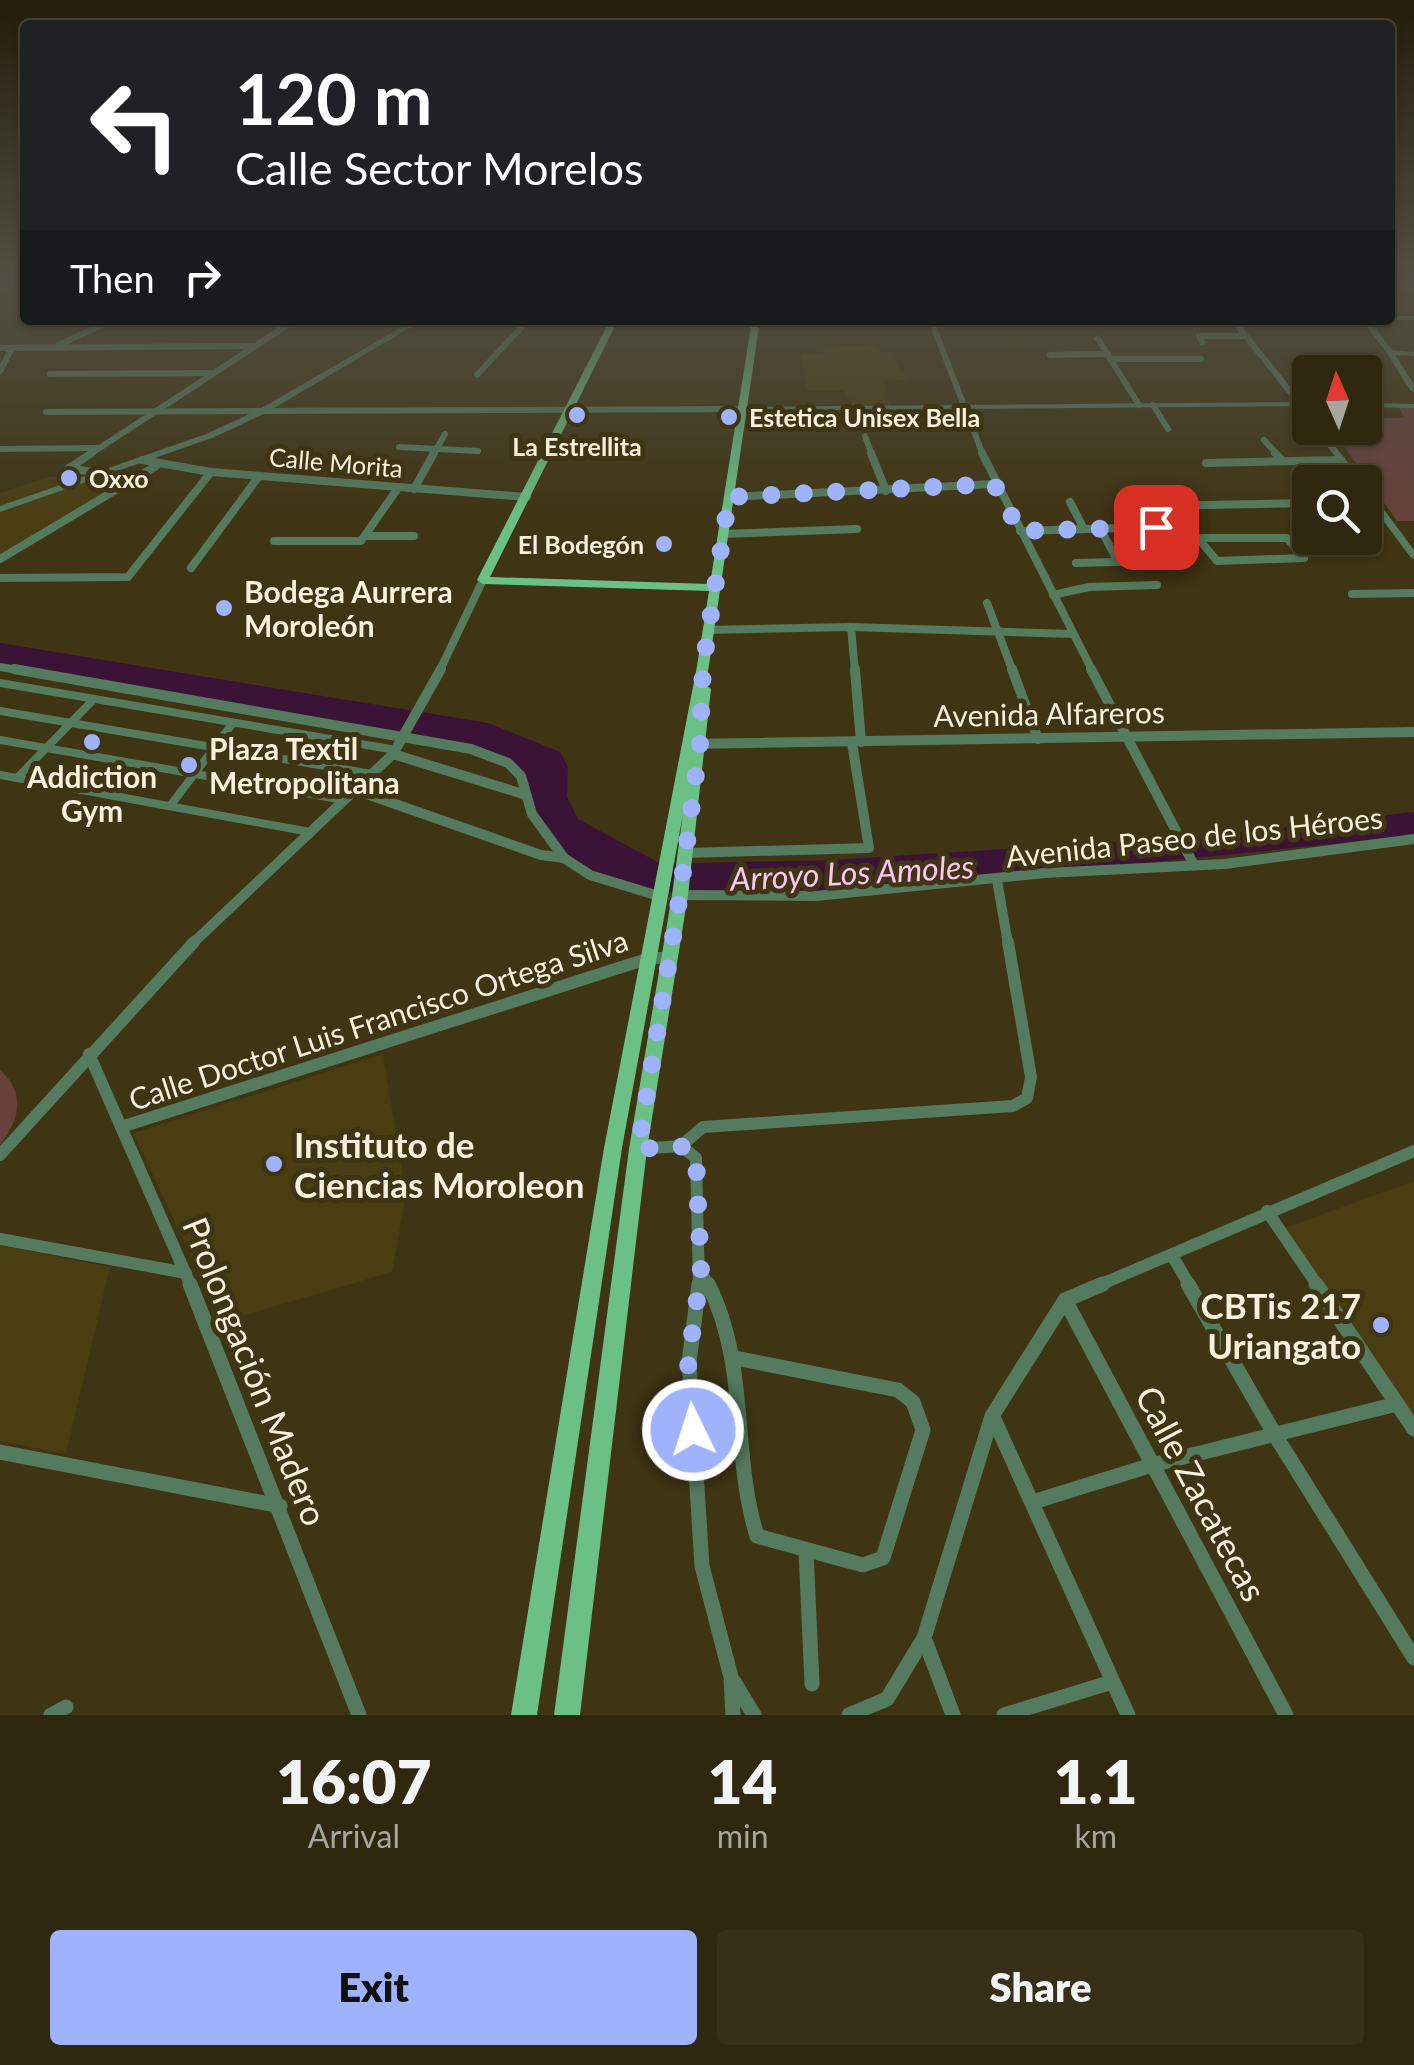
<!DOCTYPE html>
<html lang="en">
<head>
<meta charset="utf-8">
<style>
  :root { --surface:#2f270e; --page:#372f17; --text:#f1f3f6; --muted:#a7a59e; --line:#4a442e; --accent:#9fb3fd }
  body { margin:0; font-family:Lato,sans-serif; background:var(--page); color:var(--text); height:100vh; display:flex; flex-direction:column; font-size:38px; white-space:nowrap }
  * { box-sizing:border-box; margin:0 }
  p { font-size:32px; color:var(--muted) }
  .icon { flex:none; width:55px; height:55px; fill:none; stroke:currentColor; stroke-width:2; stroke-linecap:round; stroke-linejoin:round }
  .map { position:relative; height:1715px; overflow:hidden }
  .drawer { display:flex; flex-direction:column; background:var(--surface); flex:1 }
  .drawer>* { flex:none }
  .top-card { position:absolute; left:20px; top:20px; width:1375px; height:305px; border-radius:10px; box-shadow:0 2px 8px #0004,0 0 0 2px var(--line); background:#202124; color:#fff; overflow:hidden }
  .needle { width:65px; rotate:357deg }
  .controls { position:absolute; left:1292px; top:355px; display:grid; gap:20px }
  .controls a { display:grid; place-items:center; width:90px; height:90px; border-radius:10px; background:var(--surface); box-shadow:0 2px 8px #0004,0 0 0 2px var(--line); font-size:50px }
  .pin { position:absolute; display:grid; place-items:center; width:85px; height:85px; color:#fff; margin:-42px; border-radius:20px; box-shadow:0 5px 15px #0006 }
  .me { position:absolute; width:110px; margin:-55px; rotate:356deg; stroke-linejoin:round; filter:drop-shadow(0 0 8px #0008) }
  .turn { display:flex; align-items:center; gap:35px; height:210px; padding:0 50px; font-size:45px }
  .turn .icon { width:130px; height:130px; stroke-width:2.5 }
  .turn b { display:block; font-size:70px; line-height:85px }
  .then { display:flex; align-items:center; height:95px; padding:0 50px; background:#0003; gap:20px; font-size:38px }
  .eta { display:flex; justify-content:space-evenly; align-items:center; height:170px; text-align:center }
  .eta b { font-size:60px; font-weight:800; line-height:70px }
  .cta { display:flex; gap:20px; margin-top:auto; padding:20px 50px }
  .cta a { flex:1; height:115px; border-radius:10px; background:var(--accent); color:#111; font-size:40px; font-weight:800; line-height:115px; text-align:center }
  .cta a+a { background:var(--page); color:var(--text) }
  .map>svg:first-child { display:block }
  .built { fill:#4a3d12 }
  .green { fill:#67423a }
  .water { fill:#3b1337 }
  .lines { fill:none; stroke-linecap:round; stroke-linejoin:round }
  .pedestrian { stroke:#547b5e; stroke-width:8 }
  .minor-far4 { stroke:#547b5e; stroke-width:6 }
  .minor-far3 { stroke:#547b5e; stroke-width:8 }
  .minor-far2 { stroke:#547b5e; stroke-width:10 }
  .minor-far1 { stroke:#547b5e; stroke-width:12 }
  .minor { stroke:#547b5e; stroke-width:15 }
  .tertiary { fill:#547b5e; fill-rule:evenodd }
  .primary { fill:#6bc084; fill-rule:evenodd }
  .route { stroke:#9fb3fd; stroke-width:18; stroke-dasharray:0 32.4 }
  .poi-dot { fill:#9fb3fd; stroke:#3f3413; stroke-width:4 }
  .labels { text-anchor:middle; dominant-baseline:central; stroke-width:10; stroke-linejoin:round; paint-order:stroke }
  .far-poi-label { font-size:25px; font-weight:bold; fill:#f8f1de; stroke:#3f3413; text-anchor:start }
  .far-street-label { font-size:25px; fill:#f8f1de; stroke:#3f3413 }
  .poi-label { font-size:30px; font-weight:bold; fill:#f8f1de; stroke:#3f3413; text-anchor:start }
  .street-label { font-size:30px; fill:#f8f1de; stroke:#3f3413 }
  .water-label { font-size:32px; font-style:italic; fill:#fec5f5; stroke:#3f3413 }
  .near-poi-label { font-size:35px; font-weight:bold; fill:#f8f1de; stroke:#3f3413; text-anchor:start }
  .near-street-label { font-size:35px; fill:#f8f1de; stroke:#3f3413 }
</style>
</head>
<body>
<div class="map">
<svg width="1414" height="1715" viewBox="0 0 1414 1715">
  <rect width="100%" height="100%" fill="#3f3413"/>
  <g class="built">
    <polygon points="871,345 881,353 889,352 907,380 882,381 892,407 853,407 844,390 807,390 801,354 823,354 823,347"/>
    <polygon points="103,475 115,490 0,556 0,493 48,477"/>
    <polygon points="383,1054 406,1195 392,1272 222,1322 133,1133"/>
    <polygon points="1414,1181 1414,1421 1282,1229"/>
    <polygon points="0,1245 110,1267 66,1454 0,1441"/>
  </g>
  <g class="green">
    <polygon points="1399,407 1414,408 1414,521 1397,521 1331,428 1365,428 1365,418 1404,418"/>
    <path d="M 0,1070 C 26,1093 20,1119 0,1145 Z"/>
  </g>
  <path class="water" d="M 0,643 L 488,723 L 560,752 L 568,767 L 567,797 L 578,819 L 661,864 L 832,860 L 1195,837 L 1414,812 L 1414,835 C 1260,852 1106,867 952,881 C 861,889 679,911 597,876 C 555,858 536,816 523,775 L 472,746 L 0,666 Z"/>
  <g class="lines">
    <g class="pedestrian">
      <polyline points="0,683 396,750"/>
      <polyline points="0,711 372,774"/>
      <polyline points="0,740 344,800"/>
      <polyline points="0,775 310,832"/>
      <polyline points="17,778 94,699"/>
      <polyline points="170,806 233,723"/>
    </g>
    <g class="minor-far4">
      <polyline points="931,320 983,455"/>
      <polyline points="1233,320 1300,404"/>
      <polyline points="1365,320 1390,352"/>
      <polyline points="1098,339 1139,405"/>
      <polyline points="1202,342 1199,336 1245,336"/>
      <polyline points="58,345 113,320"/>
      <polyline points="0,348 254,346"/>
      <polyline points="1050,355 1108,354"/>
      <polyline points="1110,359 1201,359"/>
      <polyline points="0,371 12,348"/>
      <polyline points="50,374 213,373"/>
      <polyline points="477,375 528,320"/>
      <polyline points="1153,405 1168,429"/>
      <polyline points="46,412 743,409"/>
      <polyline points="865,436 872,455"/>
      <polyline points="1264,440 1278,455"/>
      <polyline points="399,447 478,451"/>
      <polyline points="0,449 99,448"/>
      <polyline points="89,455 295,320"/>
      <polyline points="433,455 445,434"/>
    </g>
    <g class="minor-far3">
      <polyline points="871,453 886,491"/>
      <polyline points="982,453 1093,672"/>
      <polyline points="1275,453 1283,461"/>
      <polyline points="142,460 211,472 527,497"/>
      <polyline points="1206,463 1341,460"/>
      <polyline points="69,468 92,453"/>
      <polyline points="69,468 104,474 116,489"/>
      <polyline points="414,489 434,453"/>
      <polyline points="729,497 994,484"/>
      <polyline points="1070,502 1084,529"/>
      <polyline points="1149,506 1310,503"/>
      <polyline points="1100,528 1118,562"/>
      <polyline points="1020,531 1156,527 1198,538 1287,538 1304,558"/>
      <polyline points="722,534 857,529"/>
      <polyline points="368,536 414,536"/>
      <polyline points="1198,538 1217,561 1304,558"/>
      <polyline points="274,541 361,541 398,488"/>
      <polyline points="0,559 156,466"/>
      <polyline points="1076,563 1150,561"/>
      <polyline points="191,568 259,476"/>
      <polyline points="0,578 128,577 211,472"/>
      <polyline points="1352,594 1414,593"/>
      <polyline points="1053,595 1089,587 1157,585"/>
      <polyline points="987,603 1013,672"/>
      <polyline points="851,627 855,672"/>
      <polyline points="708,630 851,627 1073,634"/>
      <polyline points="0,667 29,672"/>
      <polyline points="439,672 483,580"/>
    </g>
    <g class="minor-far2">
      <polyline points="14,669 471,749 508,763 521,776 532,814 564,858 590,875 662,897"/>
      <polyline points="855,669 861,742"/>
      <polyline points="1012,669 1038,739"/>
      <polyline points="1091,669 1194,865"/>
      <polyline points="691,744 1414,732"/>
      <polyline points="393,754 523,794"/>
      <polyline points="355,790 541,855 564,858"/>
      <polyline points="686,853 869,848 852,743"/>
      <polyline points="997,880 1008,944"/>
      <polyline points="680,895 816,896 1045,873 1225,864 1414,839"/>
      <polyline points="192,944 393,754 441,669"/>
    </g>
    <g class="minor-far1">
      <polyline points="89,1054 191,1286"/>
      <polyline points="121,1127 650,958 670,958"/>
      <polyline points="681,1146 703,1127 1013,1106 1027,1098 1031,1077 1008,942"/>
      <polyline points="638,1149 681,1146 696,1158 699,1286"/>
      <polyline points="0,1155 194,942"/>
      <polyline points="1267,1211 1318,1286"/>
      <polyline points="0,1239 186,1273"/>
      <polyline points="1173,1257 1190,1286"/>
      <polyline points="701,1272 709,1286"/>
      <polyline points="1097,1286 1414,1151"/>
    </g>
    <g class="minor">
      <polyline points="190,1284 359,1715"/>
      <polyline points="699,1284 689,1362 702,1566 731,1677 733,1715"/>
      <path d="M 708,1284 C 749,1365 731,1452 757,1536 L 863,1565 L 883,1558 L 923,1430 L 913,1402 L 898,1390 L 735,1358"/>
      <polyline points="1188,1284 1275,1435 1414,1658"/>
      <polyline points="1316,1284 1414,1429"/>
      <polyline points="1065,1300 1286,1715"/>
      <polyline points="993,1417 1128,1715"/>
      <polyline points="0,1452 280,1506"/>
      <polyline points="1033,1502 1152,1465 1397,1404"/>
      <polyline points="806,1551 812,1684"/>
      <polyline points="924,1638 953,1715"/>
      <polyline points="734,1682 754,1715"/>
      <polyline points="51,1715 66,1707"/>
      <polyline points="849,1715 887,1699 924,1638 992,1416 1065,1300 1103,1284"/>
      <polyline points="1004,1715 1112,1682"/>
    </g>
    <g class="tertiary">
      <rect x="1390" y="316" width="24" height="4"/>
      <polygon points="414,320 423,320 264,414 212,438 0,512 0,506 206,434 258,410"/>
      <polygon points="1387,350 1414,352 1414,356 1395,355 1414,384 1414,392 1410,390 1386,352"/>
      <polygon points="1310,402 1310,406 743,411 739,409 743,407"/>
      <polygon points="1365,403 1414,404 1414,408 1365,407"/>
      <polygon points="1313,428 1321,428 1363,482 1355,482"/>
      <polygon points="1365,487 1368,488 1414,550 1414,559 1411,558 1365,496"/>
    </g>
    <polygon class="primary" points="610,320 618,320 490,577 710,584 752,320 760,320 706,685 711,689 688,895 647,1149 580,1715 554,1715 629,1149 672,895 683,814 622,1148 537,1715 511,1715 604,1148 697,666 709,591 483,584 477,580"/>
  </g>
  <linearGradient id="sky" x2="0" y2="1"><stop stop-color="#231d0a"/><stop offset="0.54" stop-color="#525044"/><stop offset="1" stop-color="#525044" stop-opacity="0"/></linearGradient>
  <rect width="1414" height="521" fill="url(#sky)"/>
  <g class="lines">
    <polyline class="route" points="693,1430 688,1362 701,1272 696,1158 681,1146 638,1149 680,895 700,744 703,666 729,497 994,484 1020,531 1156,527"/>
  </g>
  <g class="poi-dot">
    <circle cx="577" cy="415" r="10"/>
    <circle cx="729" cy="417" r="10"/>
    <circle cx="69" cy="478" r="10"/>
    <circle cx="664" cy="544" r="10"/>
    <circle cx="224" cy="608" r="10"/>
    <circle cx="92" cy="742" r="10"/>
    <circle cx="189" cy="765" r="10"/>
    <circle cx="274" cy="1164" r="10"/>
    <circle cx="1381" cy="1325" r="10"/>
  </g>
  <g class="labels">
    <g class="far-poi-label">
      <text x="749" y="417">Estetica Unisex Bella</text>
      <text x="577" y="446" text-anchor="middle">La Estrellita</text>
      <text x="89" y="478">Oxxo</text>
      <text x="644" y="544" text-anchor="end">El Bodegón</text>
    </g>
    <g class="far-street-label">
      <text transform="translate(336 462) rotate(5)">Calle Morita</text>
    </g>
    <g class="poi-label">
      <text x="244" y="591">Bodega Aurrera<tspan x="244" dy="34">Moroleón</tspan></text>
      <text x="209" y="748">Plaza Textil<tspan x="209" dy="34">Metropolitana</tspan></text>
      <text x="92" y="776" text-anchor="middle">Addiction<tspan x="92" dy="34">Gym</tspan></text>
    </g>
    <g class="street-label">
      <text transform="translate(1049 713) rotate(-1)">Avenida Alfareros</text>
      <text transform="translate(1194 836) rotate(-6)">Avenida Paseo de los Héroes</text>
      <text transform="translate(378 1019) rotate(-18)">Calle Doctor Luis Francisco Ortega Silva</text>
    </g>
    <g class="water-label">
      <text transform="translate(852 872) rotate(-3)">Arroyo Los Amoles</text>
    </g>
    <g class="near-poi-label">
      <text x="294" y="1144">Instituto de<tspan x="294" dy="40">Ciencias Moroleon</tspan></text>
      <text x="1361" y="1305" text-anchor="end">CBTis 217<tspan x="1361" dy="40">Uriangato</tspan></text>
    </g>
    <g class="near-street-label">
      <text transform="translate(256 1371) rotate(68)">Prolongación Madero</text>
      <text transform="translate(1202 1493) rotate(62)">Calle Zacatecas</text>
    </g>
  </g>
</svg>
<div class="controls">
<a><svg class="needle" viewBox="-14 -14 28 28"><path d="M0-13l5 13h-10z" fill="#e53935"/><path d="M0 13l5-13h-10z" fill="#a7a59e"/></svg></a>
<a><svg class="icon" aria-label="search" viewBox="0 0 24 24"><circle cx="10" cy="10" r="6"/><path d="M15 15l6 6"/></svg></a>
</div>
<div class="pin" style="left:1156px;top:527px;background:#d93025"><svg class="icon" aria-label="arrive" viewBox="0 0 24 24"><path d="M6 21V4h12l-3 4 3 4H6"/></svg></div>
<svg class="me" style="left:693px;top:1430px" viewBox="-20 -20 40 40"><circle r="17" fill="#9fb3fd" stroke="#fff" stroke-width="3"/><path d="M0-11L8 9 0 5-8 9z" fill="#fff"/></svg>
<div class="top-card">
<div class="turn"><svg class="icon" aria-label="left" viewBox="0 0 24 24"><path d="M17 20v-9H6M10 6l-5 5 5 5"/></svg><div><b>120 m</b>Calle Sector Morelos</div></div>
<div class="then">Then<svg class="icon" aria-label="right" viewBox="0 0 24 24"><path d="M7 20v-9h11M14 6l5 5-5 5"/></svg></div>
</div>
</div>
<section class="drawer">
<div class="eta">
<div><b>16:07</b><p>Arrival</p></div>
<div><b>14</b><p>min</p></div>
<div><b>1.1</b><p>km</p></div>
</div>
<div class="cta"><a>Exit</a><a>Share</a></div>
</section>
</body>
</html>
